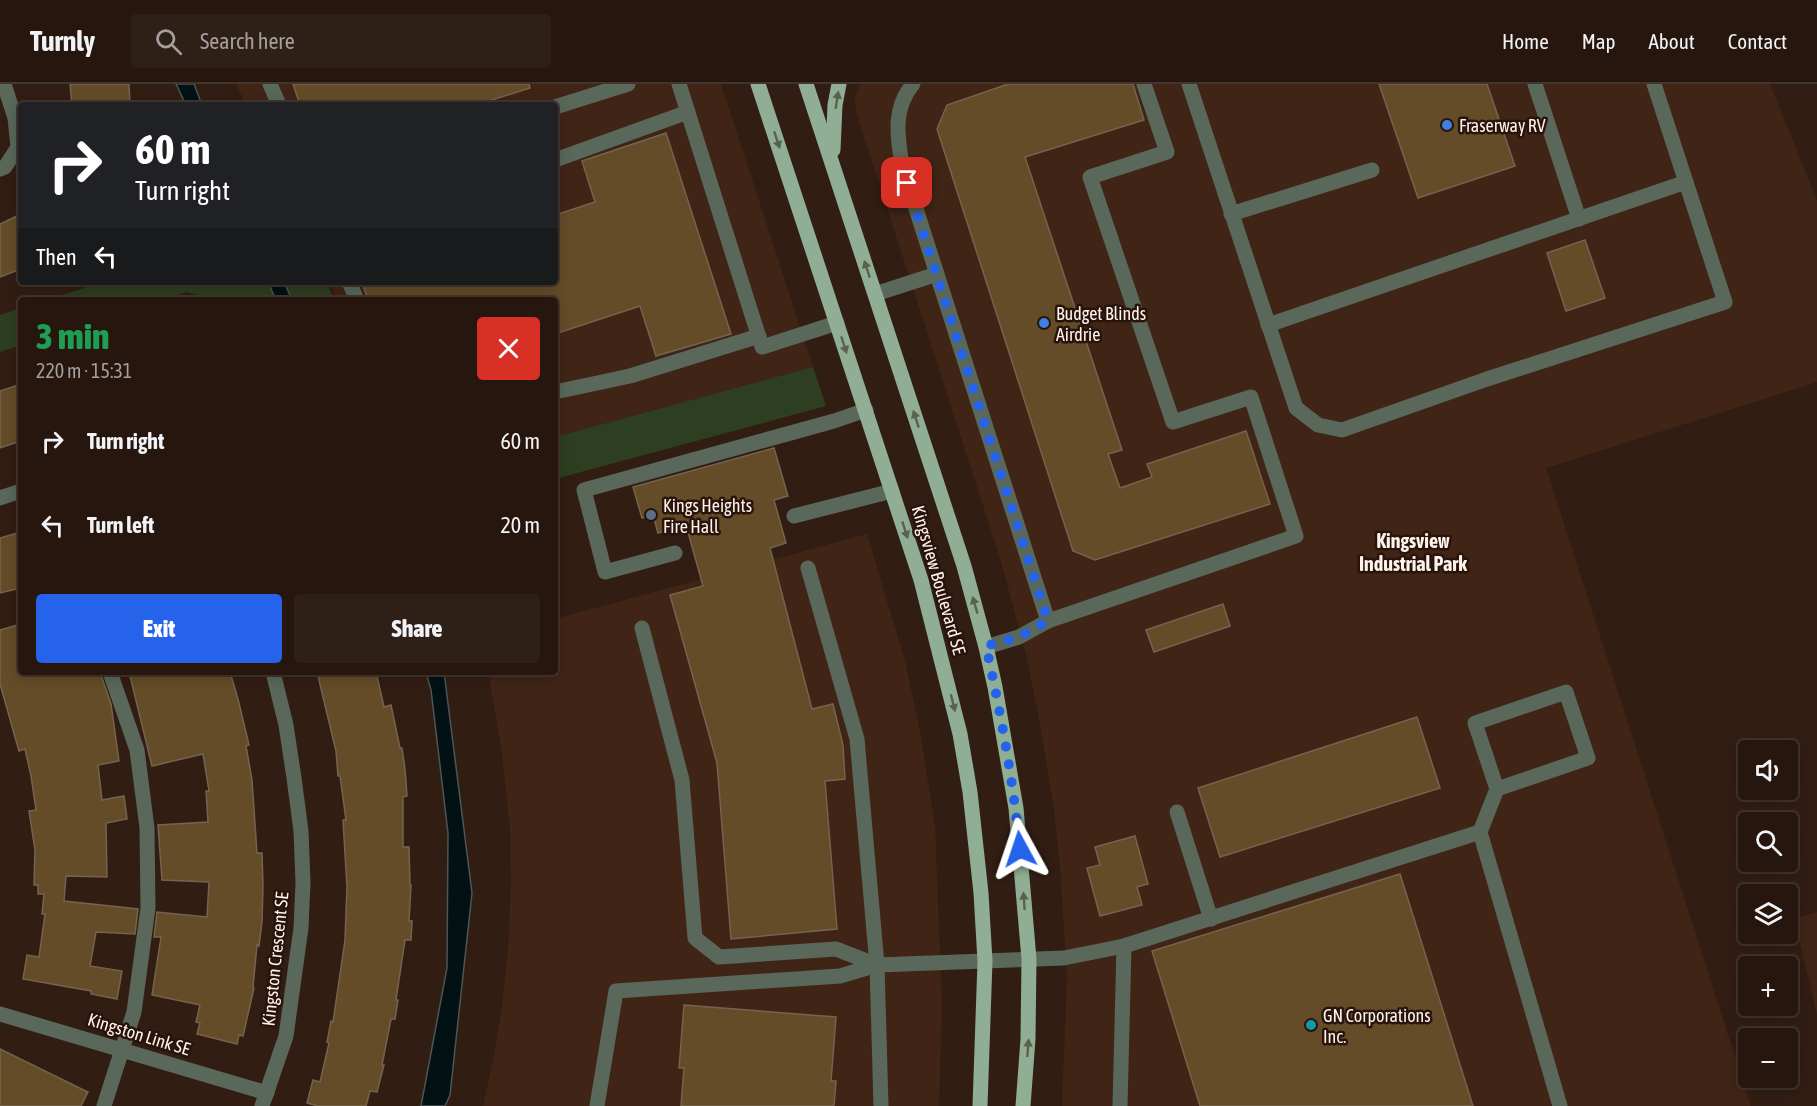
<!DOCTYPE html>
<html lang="en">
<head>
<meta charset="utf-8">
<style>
  :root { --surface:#26160e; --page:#2e1f17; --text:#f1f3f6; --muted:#a49f9e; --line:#42352e; --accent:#2563eb }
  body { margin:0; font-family:"Asap Condensed",sans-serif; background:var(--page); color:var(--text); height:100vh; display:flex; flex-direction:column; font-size:22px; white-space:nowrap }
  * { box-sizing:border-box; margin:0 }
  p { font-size:20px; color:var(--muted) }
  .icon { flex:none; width:33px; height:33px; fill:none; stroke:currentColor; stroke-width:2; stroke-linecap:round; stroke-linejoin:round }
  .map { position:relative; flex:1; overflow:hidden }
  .side { position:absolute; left:18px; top:213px; width:540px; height:378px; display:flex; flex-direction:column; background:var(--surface); border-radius:6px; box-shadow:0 3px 15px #0003,0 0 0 2px var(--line) }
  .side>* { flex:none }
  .hud { position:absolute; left:18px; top:18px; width:540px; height:183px; border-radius:6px; box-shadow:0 3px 15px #0003,0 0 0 2px var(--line); background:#202124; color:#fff; overflow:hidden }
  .buttons { position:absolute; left:1738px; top:656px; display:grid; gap:12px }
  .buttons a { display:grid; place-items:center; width:60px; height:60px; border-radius:6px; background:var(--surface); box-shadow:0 3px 15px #0003,0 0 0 2px var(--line); font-size:30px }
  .pin { position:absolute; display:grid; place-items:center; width:51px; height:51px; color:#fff; margin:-26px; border-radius:12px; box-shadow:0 3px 9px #0006 }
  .me { position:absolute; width:66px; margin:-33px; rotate:355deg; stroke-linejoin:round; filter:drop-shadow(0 0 4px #0008) }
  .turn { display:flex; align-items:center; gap:21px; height:126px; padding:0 18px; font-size:27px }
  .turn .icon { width:78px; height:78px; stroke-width:2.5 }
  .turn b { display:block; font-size:42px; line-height:51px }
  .then { display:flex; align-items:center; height:57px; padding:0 18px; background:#0003; gap:12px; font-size:22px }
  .round { display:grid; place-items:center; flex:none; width:63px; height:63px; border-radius:6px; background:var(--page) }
  .summary { display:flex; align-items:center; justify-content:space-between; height:102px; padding:0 18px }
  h1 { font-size:36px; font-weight:800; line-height:45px; color:#1e9e55 }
  .button { display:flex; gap:12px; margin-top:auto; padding:12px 18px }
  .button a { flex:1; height:69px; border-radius:6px; background:var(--accent); color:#fff; font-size:24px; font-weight:800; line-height:69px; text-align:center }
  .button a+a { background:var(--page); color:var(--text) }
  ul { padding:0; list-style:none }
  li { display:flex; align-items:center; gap:18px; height:84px; padding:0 18px }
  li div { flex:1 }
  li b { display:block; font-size:22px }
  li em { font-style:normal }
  header { display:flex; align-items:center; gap:36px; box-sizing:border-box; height:84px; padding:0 30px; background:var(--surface); border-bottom:2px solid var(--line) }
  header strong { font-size:28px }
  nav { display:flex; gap:33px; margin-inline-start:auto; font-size:21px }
  .search { width:420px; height:54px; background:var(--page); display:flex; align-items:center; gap:15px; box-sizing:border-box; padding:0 21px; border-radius:6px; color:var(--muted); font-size:22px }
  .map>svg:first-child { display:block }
  .built { fill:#402517 }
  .green { fill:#2d3f20 }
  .water { fill:#021214; stroke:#4e5555; stroke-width:1.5 }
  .building { fill:#654c28; stroke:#74644f; stroke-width:1.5 }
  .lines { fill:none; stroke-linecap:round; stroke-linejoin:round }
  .minor { stroke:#59685b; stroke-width:15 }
  .major { stroke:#8fae93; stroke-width:15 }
  .oneway { fill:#5c614e }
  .route { stroke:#2563eb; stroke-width:10; stroke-dasharray:0 18 }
  .shop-dot { fill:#3f7fe0; stroke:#28140a; stroke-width:2 }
  .service-dot { fill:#5c6f8a; stroke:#28140a; stroke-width:2 }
  .culture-dot { fill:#0f9aa8; stroke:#28140a; stroke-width:2 }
  .labels { text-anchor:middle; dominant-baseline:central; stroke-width:5; stroke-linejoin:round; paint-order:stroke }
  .poi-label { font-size:18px; fill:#fef2ec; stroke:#28140a; text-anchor:start }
  .street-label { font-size:18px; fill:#fef2ec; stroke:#28140a }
  .neighbourhood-label { font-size:20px; font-weight:bold; fill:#fef2ec; stroke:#28140a }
</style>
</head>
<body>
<header>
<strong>Turnly</strong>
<div class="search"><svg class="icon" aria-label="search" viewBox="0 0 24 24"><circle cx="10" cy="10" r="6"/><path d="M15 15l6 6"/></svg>Search here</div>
<nav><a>Home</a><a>Map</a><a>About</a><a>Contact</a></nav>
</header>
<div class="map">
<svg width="1817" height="1022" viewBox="0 0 1817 1022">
  <rect width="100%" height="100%" fill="#321d13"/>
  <g class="built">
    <polygon points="236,0 721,0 813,283 555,353 555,216 337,216 329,198 555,198 555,21 246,21"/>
    <polygon points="860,0 1770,0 1817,117 1817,298 1546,384 1751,1022 1062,1022 1067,892 1060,782 1054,726 1043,657 1027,574 1000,474 856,28 855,14"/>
    <polygon points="867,450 904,574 918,636 935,742 942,923 939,1022 483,1022 494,972 502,921 508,866 511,798 510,744 502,668 488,588 555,588 555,535"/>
    <polygon points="1817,828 1817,930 1794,835"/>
  </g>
  <g class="green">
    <polygon points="103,198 326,198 335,216 211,216 187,208 161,216 47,216"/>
    <polygon points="21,224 21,261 0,268 0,231"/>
    <polygon points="813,283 826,322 555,395 555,353"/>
  </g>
  <g class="water">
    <polygon points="176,0 194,0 202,21 186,21"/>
    <polygon points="268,198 284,198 292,216 276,216"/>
    <polygon points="426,588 444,588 472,809 450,1011 445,1022 421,1022 447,884 448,749 431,606"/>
  </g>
  <g class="building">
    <polygon points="70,0 129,0 130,21 72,21"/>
    <polygon points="293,0 529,0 530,4 476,21 300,21"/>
    <polygon points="1008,0 1133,0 1144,36 1025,73 1122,366 1108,370 1120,404 1152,393 1147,380 1246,347 1270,420 1095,476 1073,467 937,45 947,21"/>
    <polygon points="1379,0 1487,0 1515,82 1418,114"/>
    <polygon points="666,49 731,250 656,272 640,222 555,250 555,216 368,216 362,198 555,198 555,131 595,118 582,77"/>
    <polygon points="21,130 21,185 0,193 0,140"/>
    <polygon points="1585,156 1605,214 1566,227 1547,169"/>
    <polygon points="21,300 21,357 0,364 0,307"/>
    <polygon points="774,364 788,412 774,416 786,459 770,464 812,625 833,620 843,661 845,695 825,697 837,845 731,855 717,679 670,511 703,502 686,441 658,449 653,431 642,434 633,403"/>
    <polygon points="21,448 21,504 0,509 0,454"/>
    <polygon points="1223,520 1230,542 1154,568 1146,546"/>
    <polygon points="21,540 21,588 100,588 111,620 119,677 98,681 102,716 124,712 127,735 106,739 107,793 66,792 64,817 138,825 135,850 96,848 90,882 122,887 117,915 91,910 91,907 23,895 27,871 39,873 45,830 42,830 44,810 38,810 38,801 34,801 35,766 29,727 36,726 31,692 25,665 19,667 0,600 0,546"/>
    <polygon points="129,588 230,588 238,615 249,661 246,662 252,696 257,769 262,769 263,801 262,838 259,862 257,861 253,903 254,904 243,952 239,951 237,960 197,950 200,939 196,938 200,921 152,911 161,853 154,853 157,828 207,833 209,798 162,796 158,741 208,738 206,707 209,707 203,670 152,682"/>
    <polygon points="317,588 376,588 384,623 391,621 400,664 402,664 405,685 407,712 403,713 403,763 409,763 410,801 411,801 409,837 412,837 411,856 405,856 396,916 398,916 395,935 391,935 382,981 384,981 377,1008 370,1007 366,1022 318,1022 307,1019 313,996 320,998 329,959 327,958 331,937 333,938 345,856 347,803 343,736 346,736 340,692 338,692 336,667"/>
    <polygon points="1417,633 1440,704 1220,773 1198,704"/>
    <polygon points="1135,752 1148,800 1137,803 1142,821 1100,832 1087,784 1100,781 1095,763"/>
    <polygon points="1400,790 1473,1022 1200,1022 1152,867"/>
    <polygon points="684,921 836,933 831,997 836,997 834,1022 681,1022 684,984 679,984"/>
    <polygon points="0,965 88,1008 81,1022 0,1022"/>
  </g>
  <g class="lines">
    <g class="minor">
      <polyline points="270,0 279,21"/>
      <polyline points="679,0 762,263 837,239"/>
      <path d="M 913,0 C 893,24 897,51 902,81 L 1048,537"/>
      <polyline points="1189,0 1296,324 1318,341 1342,346 1487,295 1725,218 1654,0"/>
      <polyline points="1535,0 1579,135"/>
      <polyline points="555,23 628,0"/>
      <polyline points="555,76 688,28"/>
      <polyline points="0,85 5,83 18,63 15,34 4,0"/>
      <polyline points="1231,130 1372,86"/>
      <polyline points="349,198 357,216"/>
      <polyline points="875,210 937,190"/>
      <polyline points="1268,241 1686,98"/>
      <polyline points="555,308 630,292 759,252"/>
      <polyline points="0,414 21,407"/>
      <polyline points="794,432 892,407"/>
      <polyline points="675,469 605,488 584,406 834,337 866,326"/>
      <polyline points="642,544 682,696 695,854 719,873 836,865 877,881"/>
      <polyline points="986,563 1019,553 1048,537 1296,452 1251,313 1173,338 1090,93 1167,68 1144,0"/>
      <polygon points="1566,608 1588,674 1497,705 1475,639"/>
      <polyline points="1177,728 1211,835"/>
      <polyline points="1480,748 1497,705"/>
      <polyline points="0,930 267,1009"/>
      <polyline points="104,1022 134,928 148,824 147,744 137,666 110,588"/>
      <polyline points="262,1022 286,952 301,844 303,799 301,747 294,694 286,641 273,588"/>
      <polyline points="597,1022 616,907 840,892 877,881 857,655 808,484"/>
      <polyline points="881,1022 877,881 1064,874 1124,862 1480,748 1560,1022"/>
      <polyline points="1120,1022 1124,862"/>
    </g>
    <g class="major">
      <polyline points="758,0 921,496 960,650 970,708 981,809 985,877 980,1022"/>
      <polyline points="806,0 964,482 986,563 995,603 1016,724 1029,875 1028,955 1023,1022"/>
      <polyline points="833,66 835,21 839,0"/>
    </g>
  </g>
  <defs><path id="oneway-solid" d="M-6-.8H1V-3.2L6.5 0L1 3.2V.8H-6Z" transform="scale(1.5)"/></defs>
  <g class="oneway">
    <use href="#oneway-solid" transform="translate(837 16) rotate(-81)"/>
    <use href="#oneway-solid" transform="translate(777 56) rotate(72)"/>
    <use href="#oneway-solid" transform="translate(867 185) rotate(-108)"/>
    <use href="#oneway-solid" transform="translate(844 261) rotate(72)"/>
    <use href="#oneway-solid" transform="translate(916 335) rotate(-108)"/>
    <use href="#oneway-solid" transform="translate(905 446) rotate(72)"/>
    <use href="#oneway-solid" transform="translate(975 521) rotate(-106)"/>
    <use href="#oneway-solid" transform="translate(953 619) rotate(76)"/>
    <use href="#oneway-solid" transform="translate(1024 817) rotate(-94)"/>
    <use href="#oneway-solid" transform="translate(1028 964) rotate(-86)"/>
  </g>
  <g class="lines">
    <path class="route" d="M 907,99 L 1048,537 L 1019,553 L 986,562 C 1001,630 1013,697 1020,765"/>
  </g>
  <g class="shop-dot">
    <circle cx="1447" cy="41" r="6"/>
    <circle cx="1044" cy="239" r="6"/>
  </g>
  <circle class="service-dot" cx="651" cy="431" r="6"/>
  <circle class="culture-dot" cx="1311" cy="941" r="6"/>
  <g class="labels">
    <g class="poi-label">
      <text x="1459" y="41">Fraserway RV</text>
      <text x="1056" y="229">Budget Blinds<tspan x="1056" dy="21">Airdrie</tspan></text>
      <text x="663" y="421">Kings Heights<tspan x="663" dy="21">Fire Hall</tspan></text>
      <text x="1323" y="931">GN Corporations<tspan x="1323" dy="21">Inc.</tspan></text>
    </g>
    <g class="street-label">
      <text transform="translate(939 496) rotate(74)">Kingsview Boulevard SE</text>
      <text transform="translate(275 875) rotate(-84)">Kingston Crescent SE</text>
      <text transform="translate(139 950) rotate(17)">Kingston Link SE</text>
    </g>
    <g class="neighbourhood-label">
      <text x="1413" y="456">Kingsview<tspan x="1413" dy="23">Industrial Park</tspan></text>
    </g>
  </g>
</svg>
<div class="buttons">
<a><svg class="icon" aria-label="sound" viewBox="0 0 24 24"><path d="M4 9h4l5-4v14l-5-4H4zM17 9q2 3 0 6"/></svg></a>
<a><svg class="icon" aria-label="search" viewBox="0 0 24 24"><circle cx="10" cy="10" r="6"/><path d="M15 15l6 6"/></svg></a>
<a><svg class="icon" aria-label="layers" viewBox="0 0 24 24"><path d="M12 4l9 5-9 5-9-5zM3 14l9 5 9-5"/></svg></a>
<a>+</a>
<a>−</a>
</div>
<div class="pin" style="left:907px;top:99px;background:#d93025"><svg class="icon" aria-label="arrive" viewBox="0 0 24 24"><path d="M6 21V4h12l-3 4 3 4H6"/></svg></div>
<svg class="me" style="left:1020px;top:765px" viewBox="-20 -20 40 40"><path d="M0-17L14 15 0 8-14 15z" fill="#2563eb" stroke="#fff" stroke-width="4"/></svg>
<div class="hud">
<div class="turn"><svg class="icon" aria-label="right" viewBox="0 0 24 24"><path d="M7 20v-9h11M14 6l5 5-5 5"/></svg><div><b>60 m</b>Turn right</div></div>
<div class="then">Then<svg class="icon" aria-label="left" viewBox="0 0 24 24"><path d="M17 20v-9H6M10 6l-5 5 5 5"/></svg></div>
</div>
<section class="side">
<div class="summary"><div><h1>3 min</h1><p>220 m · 15:31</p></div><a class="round" style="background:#d93025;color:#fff"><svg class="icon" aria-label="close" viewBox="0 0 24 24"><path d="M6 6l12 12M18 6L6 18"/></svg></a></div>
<ul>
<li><svg class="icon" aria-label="right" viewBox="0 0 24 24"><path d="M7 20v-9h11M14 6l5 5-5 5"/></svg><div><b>Turn right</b></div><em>60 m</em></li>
<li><svg class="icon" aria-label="left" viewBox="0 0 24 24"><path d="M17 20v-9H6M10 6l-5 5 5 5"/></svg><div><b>Turn left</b></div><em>20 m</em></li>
</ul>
<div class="button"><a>Exit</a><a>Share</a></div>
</section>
</div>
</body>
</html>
